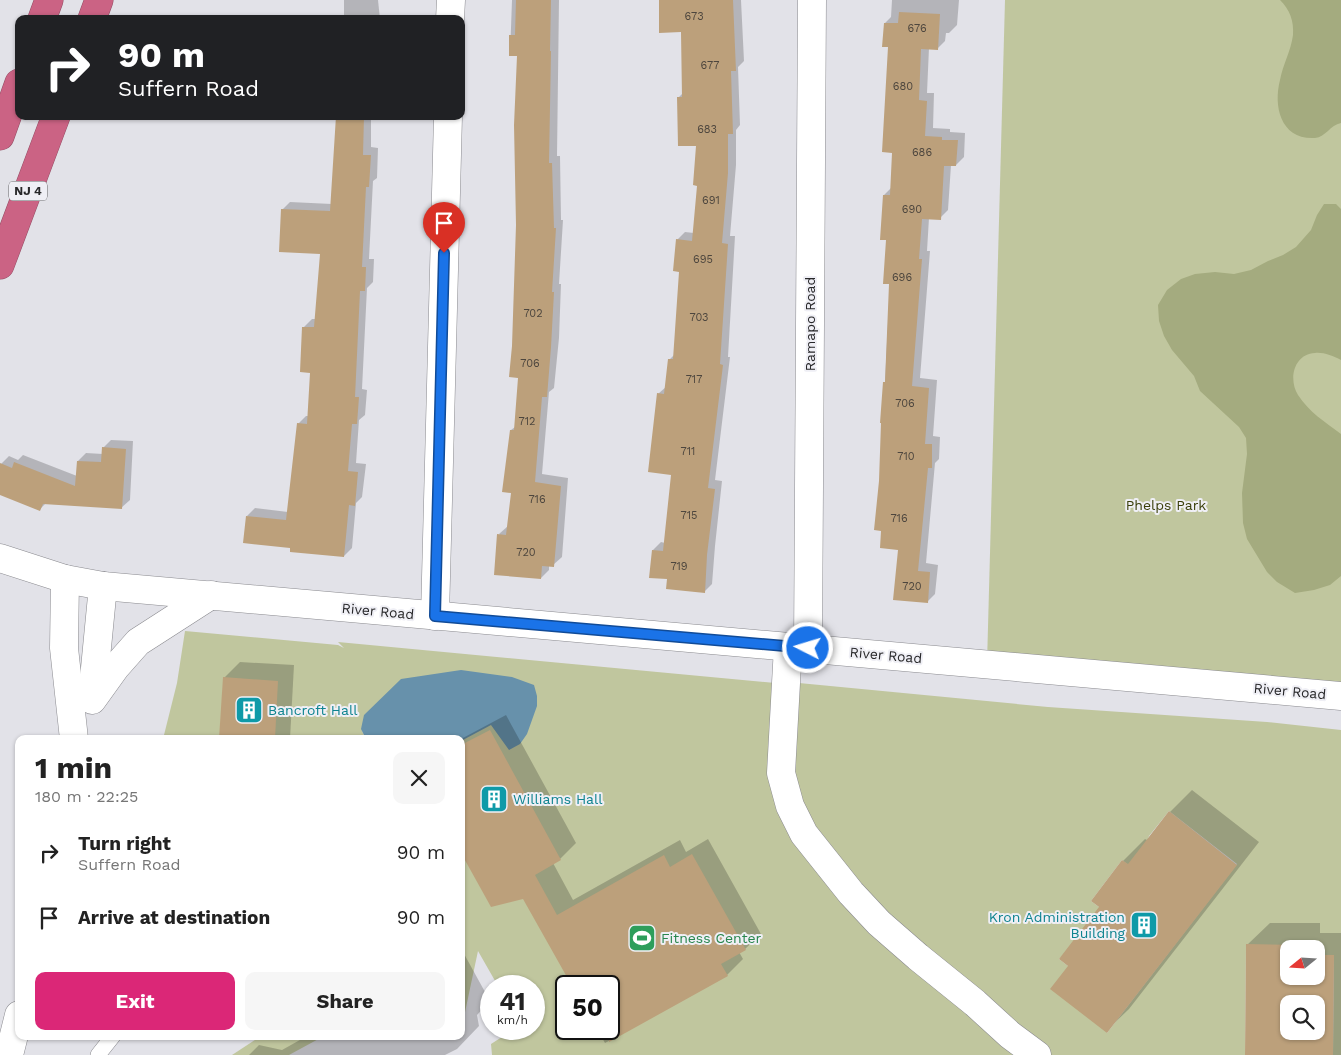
<!DOCTYPE html>
<html lang="en">
<head>
<meta charset="utf-8">
<style>
  :root { --surface:#fff; --page:#f6f6f6; --text:#222; --muted:#767676; --accent:#db2777 }
  body { margin:0; font-family:"Work Sans",sans-serif; background:var(--page); color:var(--text); height:100vh; display:flex; flex-direction:column; font-size:19px; white-space:nowrap }
  * { box-sizing:border-box; margin:0 }
  p { font-size:16px; color:var(--muted) }
  .icon { flex:none; width:28px; height:28px; fill:none; stroke:currentColor; stroke-width:2; stroke-linecap:round; stroke-linejoin:round }
  .map { position:relative; flex:1; overflow:hidden }
  .details { position:absolute; left:15px; top:735px; width:450px; height:305px; display:flex; flex-direction:column; background:var(--surface); border-radius:10px; box-shadow:0 1px 4px #0004 }
  .details>* { flex:none }
  .top-card { position:absolute; left:15px; top:15px; width:450px; height:105px; border-radius:10px; box-shadow:0 1px 4px #0004; background:#202124; color:#fff; overflow:hidden }
  .needle { width:32px; rotate:252deg }
  .controls { position:absolute; left:1280px; top:940px; display:grid; gap:10px }
  .controls a { display:grid; place-items:center; width:45px; height:45px; border-radius:10px; background:var(--surface); box-shadow:0 1px 4px #0004; font-size:25px }
  .speed { position:absolute; left:480px; top:975px; display:flex; gap:10px; font-size:25px; font-weight:700; text-align:center }
  .speed>* { display:grid; place-content:center; width:65px; height:65px; border-radius:50%; background:var(--surface); box-shadow:0 1px 4px #0004; line-height:1 }
  .speed small { font-size:12px; font-weight:400 }
  .speed .limit { border:2px solid #111; border-radius:8px; background:#fff; color:#111 }
  .pin { position:absolute; display:grid; place-items:center; width:42px; height:42px; color:#fff; margin:-51px -21px; border-radius:50% 50% 50% 0; rotate:-45deg; box-shadow:0 0 5px #0007 }
  .pin .icon { rotate:45deg }
  .me { position:absolute; width:55px; margin:-28px; rotate:275deg; stroke-linejoin:round; filter:drop-shadow(0 0 4px #0008) }
  .turn { display:flex; align-items:center; gap:18px; height:105px; padding:0 20px; font-size:22px }
  .turn .icon { width:65px; height:65px; stroke-width:2.5 }
  .turn b { display:block; font-size:35px; line-height:42px }
  .round { display:grid; place-items:center; flex:none; width:52px; height:52px; border-radius:10px; background:var(--page) }
  .head { display:flex; align-items:center; justify-content:space-between; height:85px; padding:0 20px }
  h1 { font-size:30px; font-weight:700; line-height:38px }
  .primary-button { display:flex; gap:10px; margin-top:auto; padding:10px 20px }
  .primary-button a { flex:1; height:58px; border-radius:10px; background:var(--accent); color:#fff; font-size:20px; font-weight:700; line-height:58px; text-align:center }
  .primary-button a+a { background:var(--page); color:var(--text) }
  ul { padding:0; list-style:none }
  li { display:flex; align-items:center; gap:15px; height:65px; padding:0 20px }
  li div { flex:1 }
  li b { display:block; font-size:19px }
  li em { font-style:normal }
  .map>svg:first-child { display:block }
  .green { fill:#c0c69e; fill-rule:evenodd }
  .forest { fill:#a4ab7f }
  .water { fill:#6791ab }
  .shadow { fill:#0003; fill-rule:evenodd }
  .building { fill:#bca07b; fill-rule:evenodd }
  .lines { fill:none; stroke-linecap:round; stroke-linejoin:round }
  .lane-casing { stroke:#8a8a8f; stroke-width:16 }
  .street-casing { stroke:#8a8a8f; stroke-width:29 }
  .secondary-casing { stroke:#8a8a8f; stroke-width:29 }
  .highway-casing { stroke:#924e64; stroke-width:29 }
  .lane { stroke:#fff; stroke-width:15 }
  .street { stroke:#fff; stroke-width:28 }
  .secondary { stroke:#fff; stroke-width:28 }
  .highway { stroke:#cb6384; stroke-width:28 }
  .route-casing { stroke:#114b97; stroke-width:12 }
  .route { stroke:#1a73e8; stroke-width:9 }
  .labels { text-anchor:middle; dominant-baseline:central; stroke-width:4; stroke-linejoin:round; paint-order:stroke }
  .number-label { font-size:11px; fill:#4d463e }
  .shield { fill:#efeff5; stroke:#646467; stroke-width:1 }
  .shield-label { font-size:12px; font-weight:bold; fill:#28282a }
  .street-label { font-size:14px; fill:#28282a; stroke:#efeff5 }
  .park-label { font-size:14px; fill:#3a3f0a; stroke:#efeff5 }
  .culture-label { font-size:14px; fill:#0d838f; stroke:#efeff5; text-anchor:start }
  .leisure-label { font-size:14px; fill:#27864d; stroke:#efeff5; text-anchor:start }
</style>
</head>
<body>
<div class="map">
<svg width="1341" height="1055" viewBox="0 0 1341 1055">
  <rect width="100%" height="100%" fill="#e2e2e8"/>
  <g class="green">
    <polygon points="1005,0 1341,0 1341,696 987,664"/>
    <path d="M 185,631 L 338,645 L 344,648 L 338,642 L 786,684 L 799,683 L 1048,707 L 1267,722 L 1341,730 L 1341,1055 L 1333,1055 L 1334,955 L 1316,955 L 1316,949 L 1298,949 L 1298,945 L 1246,945 L 1245,1055 L 492,1055 L 491,1044 L 505,1035 L 510,1029 L 534,1029 L 534,986 L 498,986 L 478,951 L 461,1031 L 461,922 L 465,888 L 461,880 L 461,739 L 362,731 L 366,739 L 163,739 L 177,683 ZM 1169,811 L 1237,864 L 1107,1033 L 1068,966 L 1059,959 L 1108,914 L 1091,901 L 1122,860 L 1136,871 L 1149,836 ZM 566,986 L 609,986 L 609,1029 L 566,1029 Z"/>
    <polygon points="261,1036 324,1036 289,1055 232,1055"/>
  </g>
  <g class="forest">
    <path d="M 1280,0 L 1341,0 L 1341,123 C 1330,125 1326,137 1315,138 C 1281,140 1273,107 1280,80 C 1283,64 1291,51 1293,35 C 1294,21 1290,10 1280,0 Z"/>
    <path d="M 1324,204 L 1336,204 L 1341,209 L 1341,360 C 1333,356 1323,352 1315,353 C 1294,354 1288,379 1298,395 C 1309,412 1325,422 1341,434 L 1341,576 L 1330,585 L 1314,590 L 1295,593 L 1277,582 L 1267,572 L 1247,539 L 1243,523 L 1242,493 L 1247,454 L 1246,438 L 1239,427 L 1200,391 L 1194,376 L 1172,350 L 1164,336 L 1159,321 L 1158,305 L 1167,290 L 1181,279 L 1195,274 L 1215,272 L 1234,274 L 1251,270 L 1268,261 L 1283,255 L 1296,247 L 1311,230 L 1317,215 Z"/>
  </g>
  <polygon class="water" points="461,670 512,677 534,685 537,696 537,706 527,734 520,744 509,750 491,725 461,741 461,739 366,739 361,729 364,715 401,679"/>
  <g class="shadow">
    <polygon points="344,0 378,0 380,19 344,19"/>
    <polygon points="512,0 559,0 557,156 560,156 561,220 563,220 559,284 561,284 559,338 554,388 549,392 542,474 568,478 562,557 553,565 549,565 549,570 541,578 499,534 508,526 512,492 511,430 515,427 519,377 513,346 517,225 518,55 510,55"/>
    <polygon points="660,0 741,0 744,61 738,67 740,125 736,130 736,165 730,236 735,236 728,357 730,357 715,480 722,481 715,546 712,584 704,592 668,578 653,550 661,542 665,543 672,474 658,394 667,386 669,360 675,354 681,271 677,240 685,232 694,233 698,185 698,145 679,97 683,93 682,31"/>
    <polygon points="892,0 959,0 957,25 949,33 946,33 945,41 937,49 929,48 927,93 934,93 933,128 950,129 950,132 965,133 964,157 956,165 951,165 948,210 940,218 929,218 927,251 930,251 920,378 937,380 933,436 940,437 939,459 935,463 926,563 938,565 935,594 927,602 899,549 880,481 890,283 884,195 891,188 894,151 889,46 885,23 891,17"/>
    <polygon points="310,116 371,116 371,147 378,148 377,178 373,181 369,259 374,259 373,282 367,288 362,389 367,390 365,415 359,420 356,463 366,464 362,497 356,503 352,548 344,556 292,547 247,516 255,508 288,512 298,424 306,416 309,416 312,372 304,327 312,319 316,319 321,252 282,210 290,202 332,204 337,119 310,118"/>
    <polygon points="111,440 133,441 130,500 121,508 46,503 39,510 0,494 0,465 9,456 18,460 23,455 77,476 78,461 86,453 103,454 103,448"/>
    <polygon points="240,662 294,665 290,739 221,739 224,678"/>
    <polygon points="506,715 576,843 560,859 553,863 573,900 680,840 686,852 708,839 761,934 745,949 739,952 743,959 727,975 605,1043 597,1029 609,1029 609,986 573,986 524,897 461,850 461,739"/>
    <polygon points="1192,790 1259,842 1129,1009 1106,1031 1070,966 1101,907 1092,901 1123,861 1145,839 1147,840 1170,812"/>
    <path d="M 1270,923 L 1320,923 L 1320,933 L 1341,933 L 1341,1055 L 1246,1055 L 1247,945 ZM 1289,949 L 1316,949 L 1316,976 L 1289,976 ZM 1289,1004 L 1316,1004 L 1316,1031 L 1289,1031 Z"/>
    <polygon points="463,952 490,1001 477,1015 479,1026 457,1049 445,1055 249,1055 259,1045 282,1050 307,1036 461,1036 461,953"/>
  </g>
  <g class="building">
    <polygon points="516,0 551,0 550,51 551,51 549,163 552,163 554,228 556,228 552,292 554,292 551,347 547,397 542,397 535,482 561,486 554,567 542,566 541,579 494,575 497,534 506,535 511,493 502,492 510,430 514,430 518,378 509,377 512,346 516,225 514,125 517,56 509,56 509,35 515,35"/>
    <polygon points="659,0 733,0 736,71 731,71 733,134 728,134 728,173 722,243 728,244 720,364 723,365 708,488 715,489 707,555 705,593 666,589 667,579 649,578 652,550 663,551 671,475 648,472 657,393 664,394 668,359 673,359 679,272 673,271 676,239 692,241 697,186 693,185 696,146 678,146 677,97 682,97 681,32 659,33"/>
    <polygon points="899,12 940,14 938,50 921,49 919,100 927,101 925,136 942,137 942,140 958,140 956,166 944,166 941,220 922,219 919,259 922,259 912,386 929,388 925,444 932,444 932,468 928,468 918,571 930,572 928,603 893,600 898,550 880,548 881,531 874,530 879,481 881,423 880,423 883,382 885,382 889,284 883,284 886,240 880,240 883,195 890,195 892,153 882,152 888,47 882,47 884,23 898,23"/>
    <polygon points="336,116 364,116 363,155 371,155 369,187 366,187 362,267 366,267 365,291 360,291 355,397 359,397 357,424 352,424 348,471 358,472 355,506 349,505 344,557 290,552 290,548 243,543 246,516 286,520 297,423 307,424 310,373 300,372 302,327 314,327 320,254 279,252 281,209 330,211"/>
    <polygon points="102,447 126,449 122,509 43,504 40,511 0,495 0,463 12,468 14,462 75,486 77,461 101,462"/>
    <polygon points="223,677 278,681 275,739 219,739"/>
    <polygon points="490,730 561,860 535,875 557,915 664,855 670,867 692,854 746,950 721,964 728,976 609,1042 609,986 572,986 523,899 491,907 461,853 461,745"/>
    <polygon points="1169,811 1237,865 1107,1033 1050,989 1068,966 1059,959 1099,907 1091,901 1122,860 1128,864"/>
    <path d="M 1246,944 L 1298,945 L 1298,949 L 1289,949 L 1289,976 L 1316,976 L 1316,955 L 1334,955 L 1333,1055 L 1245,1055 ZM 1289,1004 L 1316,1004 L 1316,1031 L 1289,1031 Z"/>
  </g>
  <g class="lines">
    <g class="lane-casing">
      <polyline id="lane" points="98,1055 113,1036"/>
    </g>
    <g class="street-casing">
      <g id="street">
        <polyline points="450,19 451,0"/>
        <polyline points="435,616 448,116"/>
        <polyline points="788,647 781,773 790,806 804,834 851,893 879,923 918,957 975,1003 1010,1035 1037,1055"/>
        <polyline points="808,648 812,0"/>
      </g>
    </g>
    <g class="secondary-casing">
      <g id="secondary">
        <polyline points="0,558 65,579 103,586 1341,696"/>
        <polyline points="65,579 64,648 74,739"/>
        <polyline points="92,699 103,586"/>
        <polyline points="92,700 115,668 138,642 211,595"/>
        <polyline points="9,1055 19,1015"/>
      </g>
    </g>
    <g class="highway-casing">
      <g id="highway">
        <polyline points="42,19 49,0"/>
        <polyline points="92,19 99,0"/>
        <polyline points="0,136 19,83"/>
        <polyline points="0,265 56,116"/>
      </g>
    </g>
    <use href="#lane" class="lane"/>
    <use href="#street" class="street"/>
    <use href="#secondary" class="secondary"/>
    <use href="#highway" class="highway"/>
  </g>
  <g class="lines">
    <g class="route-casing">
      <polyline id="route" points="444,253 435,616 808,648"/>
    </g>
    <use href="#route" class="route"/>
  </g>
  <defs>
    <g id="building-square" transform="scale(1.4375)"><rect x="-9" y="-9" width="18" height="18" rx="4" fill="#0f9aa8" stroke="#efeff5"/><path d="M-4-6H4V6H1V3H-1V6H-4ZM-2.5-4.3h1.7v1.8h-1.7ZM.8-4.3h1.7v1.8H.8ZM-2.5-1h1.7V.8h-1.7ZM.8-1h1.7V.8H.8Z" fill="#fff"/></g>
    <g id="stadium-square" transform="scale(1.4375)"><rect x="-9" y="-9" width="18" height="18" rx="4" fill="#2e9e5b" stroke="#efeff5"/><path d="M0-5a6.5 5 0 1 0 0 10a6.5 5 0 1 0 0-10ZM-3.5-1.8h7v3.6h-7Z" fill="#fff"/></g>
  </defs>
  <g fill-rule="evenodd">
    <use href="#building-square" x="249" y="710"/>
    <use href="#building-square" x="494" y="799"/>
    <use href="#building-square" x="1144" y="925"/>
    <use href="#stadium-square" x="642" y="938"/>
  </g>
  <g class="labels">
    <g class="number-label">
      <text x="694" y="16">673</text>
      <text x="917" y="28">676</text>
      <text x="710" y="65">677</text>
      <text x="903" y="86">680</text>
      <text x="707" y="129">683</text>
      <text x="922" y="152">686</text>
      <text x="711" y="200">691</text>
      <text x="912" y="209">690</text>
      <text x="703" y="259">695</text>
      <text x="902" y="277">696</text>
      <text x="533" y="313">702</text>
      <text x="699" y="317">703</text>
      <text x="530" y="363">706</text>
      <text x="694" y="379">717</text>
      <text x="905" y="403">706</text>
      <text x="527" y="421">712</text>
      <text x="688" y="451">711</text>
      <text x="906" y="456">710</text>
      <text x="537" y="499">716</text>
      <text x="689" y="515">715</text>
      <text x="899" y="518">716</text>
      <text x="526" y="552">720</text>
      <text x="679" y="566">719</text>
      <text x="912" y="586">720</text>
    </g>
    <rect class="shield" x="9" y="181.5" width="38" height="19" rx="4"/>
    <g class="shield-label">
      <text x="28" y="191">NJ 4</text>
    </g>
    <g class="street-label">
      <text transform="translate(810 324) rotate(-90)">Ramapo Road</text>
      <text transform="translate(378 611) rotate(5)">River Road</text>
      <text transform="translate(886 655) rotate(5)">River Road</text>
      <text transform="translate(1290 691) rotate(5)">River Road</text>
    </g>
    <g class="park-label">
      <text x="1166" y="505">Phelps Park</text>
    </g>
    <g class="culture-label">
      <text x="268" y="710">Bancroft Hall</text>
      <text x="513" y="799">Williams Hall</text>
      <text x="1125" y="917" text-anchor="end">Kron Administration<tspan x="1125" dy="16">Building</tspan></text>
    </g>
    <g class="leisure-label">
      <text x="661" y="938">Fitness Center</text>
    </g>
  </g>
</svg>
<div class="controls">
<a><svg class="needle" viewBox="-14 -14 28 28"><path d="M0-13l5 13h-10z" fill="#e53935"/><path d="M0 13l5-13h-10z" fill="#767676"/></svg></a>
<a><svg class="icon" aria-label="search" viewBox="0 0 24 24"><circle cx="10" cy="10" r="6"/><path d="M15 15l6 6"/></svg></a>
</div>
<div class="speed"><div>41<small>km/h</small></div><div class="limit">50</div></div>
<div class="pin" style="left:444px;top:253px;background:#d93025"><svg class="icon" aria-label="arrive" viewBox="0 0 24 24"><path d="M6 21V4h12l-3 4 3 4H6"/></svg></div>
<svg class="me" style="left:808px;top:648px" viewBox="-20 -20 40 40"><circle r="17" fill="#1a73e8" stroke="#fff" stroke-width="3"/><path d="M0-11L8 9 0 5-8 9z" fill="#fff"/></svg>
<div class="top-card">
<div class="turn"><svg class="icon" aria-label="right" viewBox="0 0 24 24"><path d="M7 20v-9h11M14 6l5 5-5 5"/></svg><div><b>90 m</b>Suffern Road</div></div>
</div>
<section class="details">
<div class="head"><div><h1>1 min</h1><p>180 m · 22:25</p></div><a class="round"><svg class="icon" aria-label="close" viewBox="0 0 24 24"><path d="M6 6l12 12M18 6L6 18"/></svg></a></div>
<ul>
<li><svg class="icon" aria-label="right" viewBox="0 0 24 24"><path d="M7 20v-9h11M14 6l5 5-5 5"/></svg><div><b>Turn right</b><p>Suffern Road</p></div><em>90 m</em></li>
<li><svg class="icon" aria-label="arrive" viewBox="0 0 24 24"><path d="M6 21V4h12l-3 4 3 4H6"/></svg><div><b>Arrive at destination</b></div><em>90 m</em></li>
</ul>
<div class="primary-button"><a>Exit</a><a>Share</a></div>
</section>
</div>
</body>
</html>
